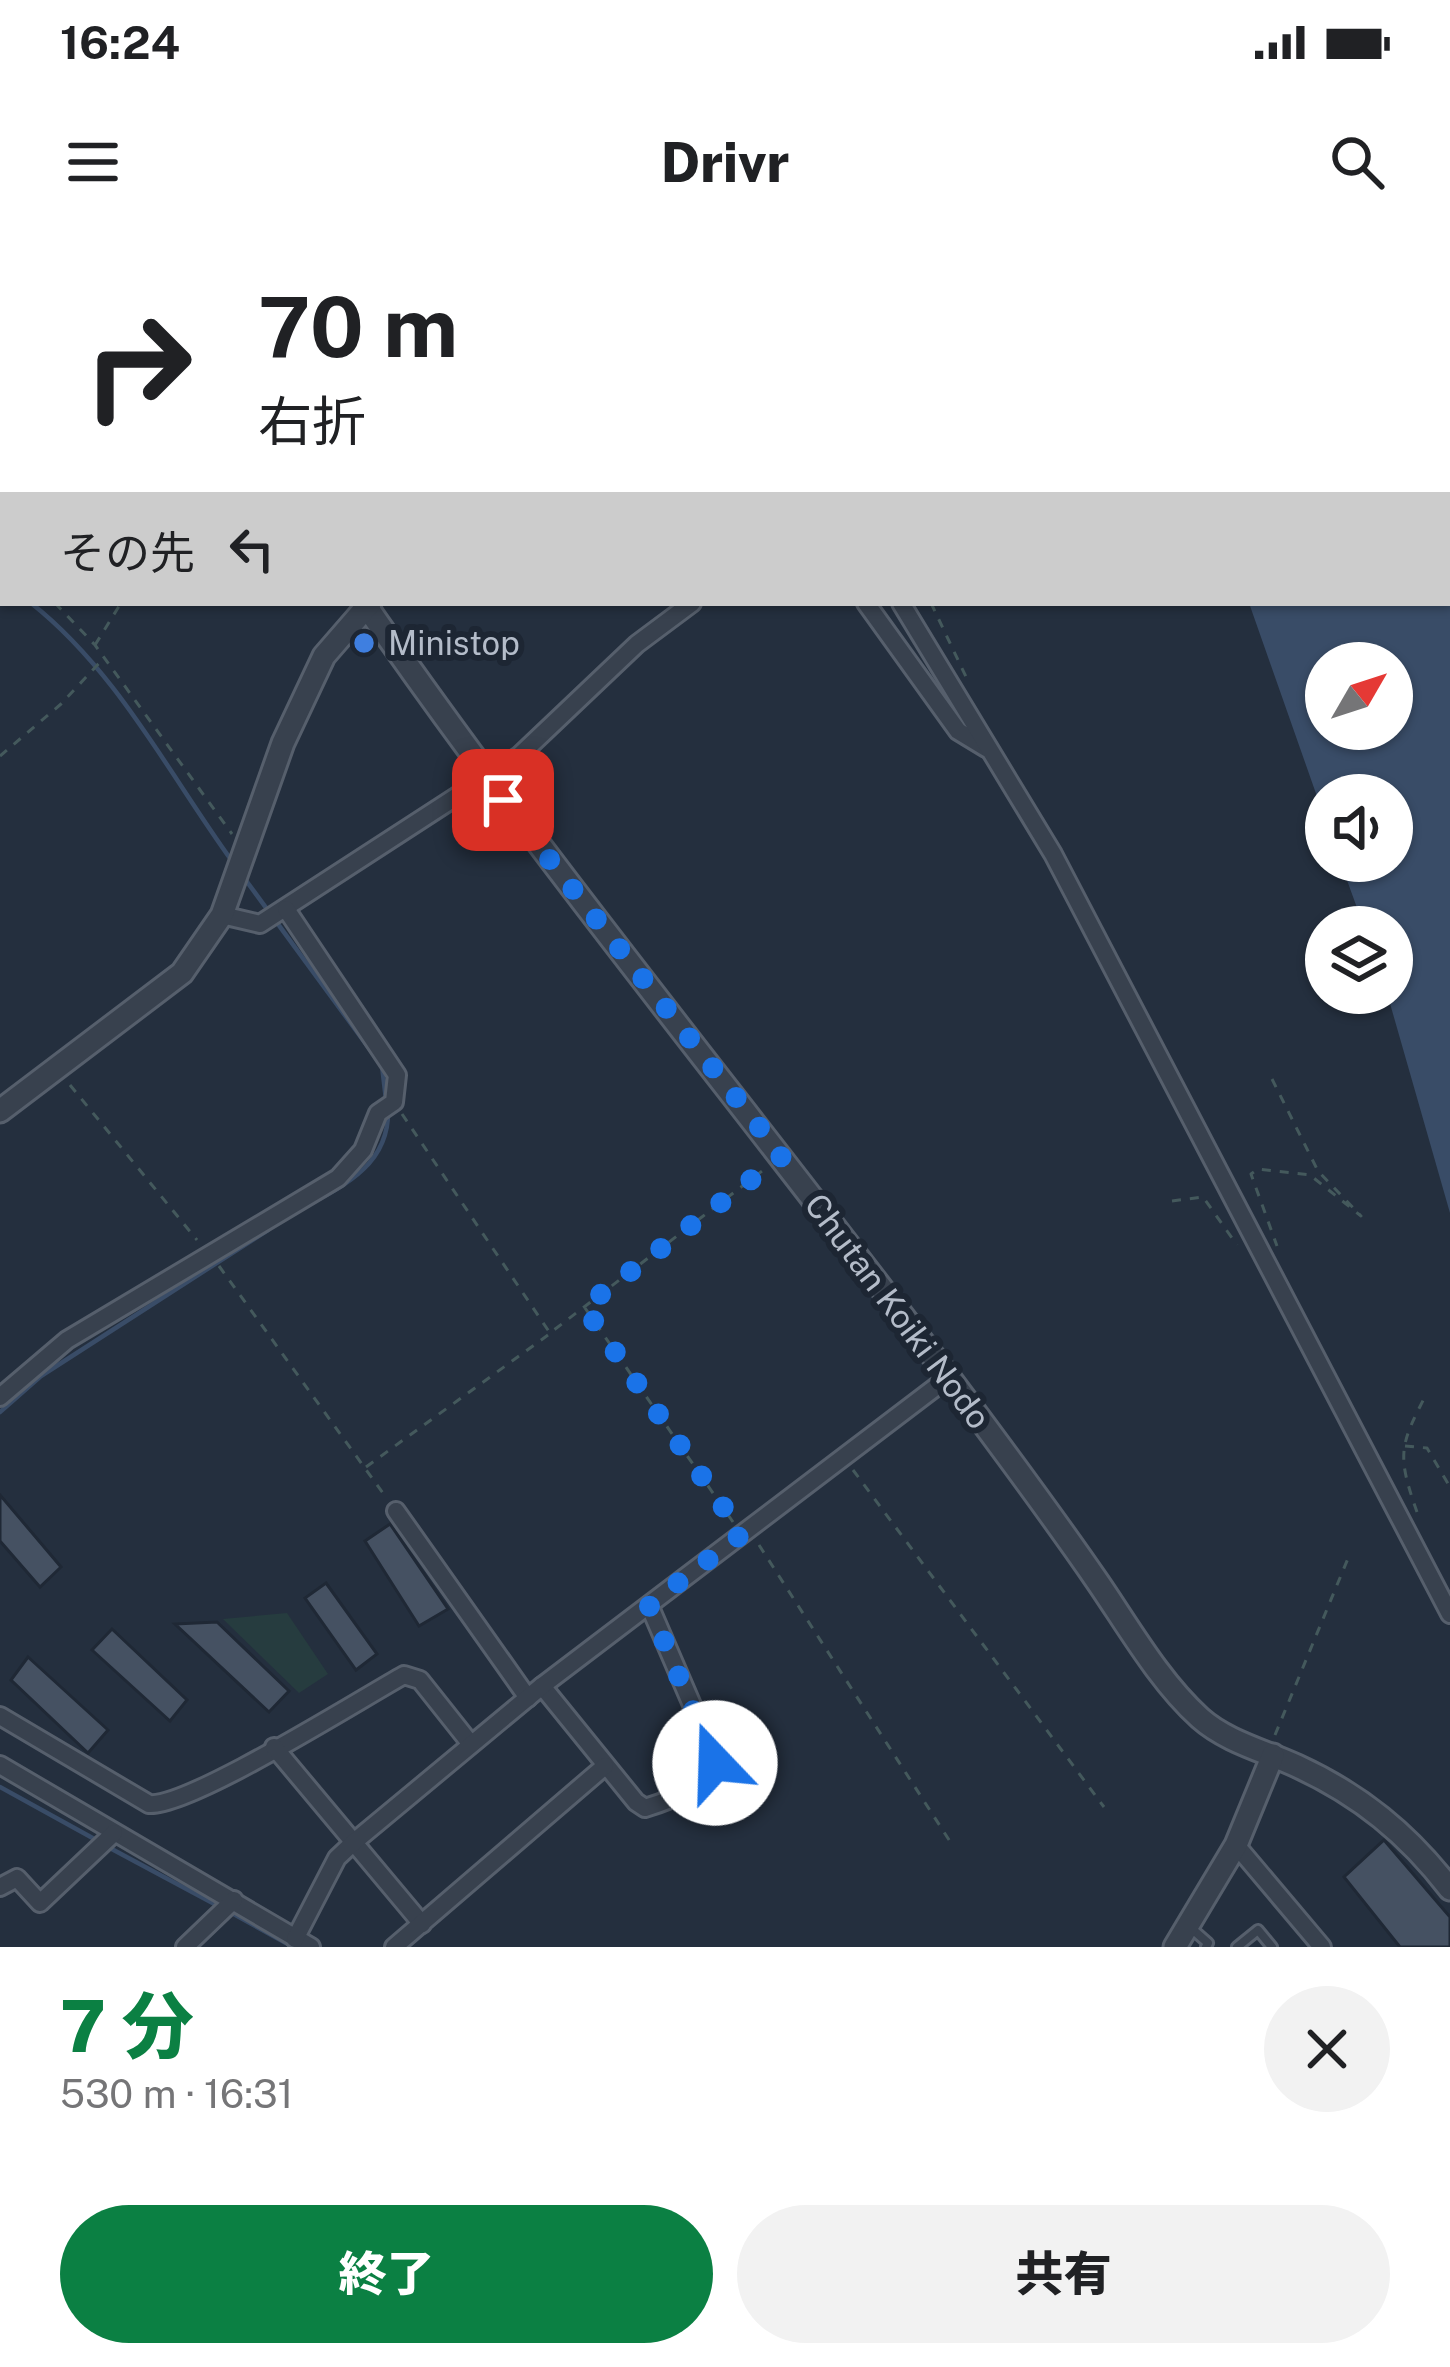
<!DOCTYPE html>
<html lang="ja">
<head>
<meta charset="utf-8">
<style>
  :root { --surface:#fff; --page:#f2f2f2; --text:#202124; --muted:#757577; --accent:#0b8043 }
  body { margin:0; font-family:"Public Sans","Noto Sans JP",sans-serif; background:var(--page); color:var(--text); height:100vh; display:flex; flex-direction:column; font-size:45px; white-space:nowrap }
  * { box-sizing:border-box; margin:0 }
  p { font-size:39px; color:var(--muted) }
  .icon { flex:none; width:66px; height:66px; fill:none; stroke:currentColor; stroke-width:2; stroke-linecap:round; stroke-linejoin:round }
  .map { position:relative; height:1707px; overflow:hidden }
  .drawer { display:flex; flex-direction:column; background:var(--surface); flex:1 }
  .drawer>* { flex:none }
  .guide { position:absolute; left:0px; top:0px; width:1452px; height:366px; box-shadow:0 3px 9px #0004; background:#fff; color:var(--text); overflow:hidden }
  .needle { width:78px; rotate:51deg }
  .buttons { position:absolute; left:1305px; top:402px; display:grid; gap:24px }
  .buttons a { display:grid; place-items:center; width:108px; height:108px; border-radius:50%; background:var(--surface); box-shadow:0 3px 9px #0004; font-size:60px }
  .pin { position:absolute; display:grid; place-items:center; width:102px; height:102px; color:#fff; margin:-51px; border-radius:24px; box-shadow:0 6px 18px #0006 }
  .me { position:absolute; width:132px; margin:-66px; rotate:339deg; stroke-linejoin:round; filter:drop-shadow(0 0 9px #0008) }
  .turn { display:flex; align-items:center; gap:42px; height:252px; padding:0 60px; font-size:54px }
  .turn .icon { width:156px; height:156px; stroke-width:2.5 }
  .turn b { display:block; font-size:84px; line-height:102px }
  .then { display:flex; align-items:center; height:114px; padding:0 60px; background:#0003; gap:24px; font-size:45px }
  .round { display:grid; place-items:center; flex:none; width:126px; height:126px; border-radius:63px; background:var(--page) }
  .summary { display:flex; align-items:center; justify-content:space-between; height:204px; padding:0 60px }
  h1 { font-size:72px; font-weight:800; line-height:90px; color:var(--accent) }
  .button { display:flex; gap:24px; margin-top:auto; padding:24px 60px }
  .button a { flex:1; height:138px; border-radius:72px; background:var(--accent); color:#fff; font-size:48px; font-weight:800; line-height:138px; text-align:center }
  .button a+a { background:var(--page); color:var(--text) }
  .status { display:flex; justify-content:space-between; align-items:center; height:84px; padding:0 60px; background:var(--surface); direction:ltr }
  .status svg { height:33px; fill:currentColor }
  header { display:flex; justify-content:space-between; align-items:center; height:156px; padding:0 60px; background:var(--surface); font-size:54px; font-weight:800 }
  .map>svg:first-child { display:block }
  .green { fill:#263c3f }
  .water { fill:#394c67; fill-rule:evenodd }
  .lines { fill:none; stroke-linecap:round; stroke-linejoin:round }
  .stream { stroke:#394c67; stroke-width:4.5 }
  .building { fill:#455162; stroke:#1f2835; stroke-width:3 }
  .service-casing { stroke:#565f6c; stroke-width:14 }
  .minor-casing { stroke:#565f6c; stroke-width:22 }
  .tertiary-casing { stroke:#565f6c; stroke-width:27 }
  .path { stroke:#44595c; stroke-width:3; stroke-dasharray:9 9; stroke-linecap:butt }
  .service { stroke:#38414e; stroke-width:8 }
  .minor { stroke:#38414e; stroke-width:16 }
  .tertiary { stroke:#38414e; stroke-width:21 }
  .route { stroke:#1a73e8; stroke-width:21; stroke-dasharray:0 37.8 }
  .shop-dot { fill:#3f7fe0; stroke:#1d2633; stroke-width:4.5 }
  .labels { text-anchor:middle; dominant-baseline:central; stroke-width:12; stroke-linejoin:round; paint-order:stroke }
  .poi-label { font-size:33px; fill:#b4bcc9; stroke:#1d2633; text-anchor:start }
  .street-label { font-size:33px; fill:#b4bcc9; stroke:#1d2633 }
</style>
</head>
<body>
<div class="status"><b>16:24</b><svg viewBox="0 0 49 12"><path d="M0 12V9h3v3zM5 12V6h3v6zM10 12V3h3v9zM15 12V0h3v12zM26 1h20v11H26zM47 4h2v5h-2z"/></svg></div>
<header><svg class="icon" aria-label="menu" viewBox="0 0 24 24"><path d="M4 6h16M4 12h16M4 18h16"/></svg>Drivr<svg class="icon" aria-label="search" viewBox="0 0 24 24"><circle cx="10" cy="10" r="6"/><path d="M15 15l6 6"/></svg></header>
<div class="map">
<svg width="1450" height="1707" viewBox="0 0 1450 1707">
  <rect width="100%" height="100%" fill="#242f3e"/>
  <polygon class="green" points="287,1373 328,1434 299,1453 223,1379"/>
  <path class="water" d="M 1449,196 L 1450,197 L 1450,973 L 1387,753 L 1392,753 L 1392,687 L 1364,687 L 1340,621 L 1392,621 L 1392,555 L 1326,555 L 1326,582 L 1249,363 L 1449,363 ZM 1392,423 L 1392,489 L 1326,489 L 1326,423 Z"/>
  <g class="lines">
    <g class="stream">
      <polyline points="0,341 3,343"/>
      <path d="M 31,363 C 117,431 169,534 232,621"/>
      <polyline points="242,635 382,826 386,860"/>
      <path d="M 308,965 C 348,944 389,922 388,871"/>
      <polyline points="0,1172 41,1136 268,990"/>
      <polyline points="0,1547 98,1601"/>
      <polyline points="108,1607 220,1667"/>
      <polyline points="230,1672 293,1707"/>
    </g>
  </g>
  <g class="building">
    <polygon points="0,1255 61,1327 40,1347 0,1301"/>
    <polygon points="390,1284 448,1369 419,1386 365,1301"/>
    <polygon points="326,1343 377,1414 356,1430 305,1358"/>
    <polygon points="217,1382 289,1451 269,1472 175,1384"/>
    <polygon points="112,1389 187,1460 170,1481 92,1410"/>
    <polygon points="28,1417 108,1490 88,1513 11,1440"/>
    <polygon points="1384,1600 1450,1677 1450,1707 1400,1707 1344,1637"/>
  </g>
  <g class="lines">
    <g class="service-casing">
      <g id="service">
        <polyline points="1191,1688 1208,1703 1206,1707"/>
        <polyline points="1237,1707 1258,1690 1272,1707"/>
      </g>
    </g>
    <g class="minor-casing">
      <g id="minor">
        <polyline points="633,0 635,3"/>
        <polyline points="866,363 958,491 986,508"/>
        <polyline points="901,363 1053,614 1450,1374"/>
        <polyline points="222,675 260,684 519,516 637,404 692,363"/>
        <polyline points="0,1157 67,1100 338,938 363,910 378,873 394,862 397,835 286,669"/>
        <polyline points="396,1271 528,1458"/>
        <path d="M 542,1446 L 636,1562 L 645,1568 C 671,1560 712,1546 714,1516 L 649,1365"/>
        <path d="M 0,1476 L 149,1564 C 188,1568 359,1460 404,1435 L 420,1440 L 470,1503"/>
        <polyline points="274,1507 422,1684"/>
        <polyline points="0,1525 311,1707"/>
        <polyline points="1236,1605 1322,1707"/>
        <polyline points="0,1647 17,1638 40,1663 114,1593"/>
        <polyline points="295,1699 337,1618 354,1602 542,1446 949,1137"/>
        <polyline points="185,1707 234,1660"/>
        <polyline points="394,1707 605,1526"/>
      </g>
    </g>
    <g class="tertiary-casing">
      <g id="tertiary">
        <polyline points="106,0 108,3"/>
        <polyline points="846,3 850,0"/>
        <path d="M 364,363 C 548,629 754,877 948,1136 C 998,1203 1049,1271 1097,1341 C 1128,1386 1159,1441 1200,1478 C 1227,1502 1265,1511 1297,1526 C 1360,1555 1408,1594 1450,1649"/>
        <polyline points="0,871 182,733 222,675 283,503 324,416 370,363"/>
        <polyline points="1175,1707 1236,1605 1273,1515"/>
      </g>
    </g>
    <g class="path">
      <polyline points="571,0 574,3"/>
      <polyline points="1078,0 1079,3"/>
      <polyline points="0,139 3,136"/>
      <polyline points="0,318 3,320"/>
      <polyline points="55,363 95,405 232,594"/>
      <polyline points="931,363 968,441"/>
      <polyline points="95,405 121,363"/>
      <polyline points="0,516 61,464 102,420"/>
      <polyline points="1272,839 1318,931 1361,976 1310,935 1258,929 1251,934 1277,1006"/>
      <polyline points="70,845 197,1000"/>
      <polyline points="402,874 550,1093 766,928"/>
      <polyline points="1172,961 1203,957 1237,1005"/>
      <polyline points="219,1026 385,1256"/>
      <polyline points="585,1068 733,1282"/>
      <polyline points="1405,1206 1427,1208 1450,1247"/>
      <polyline points="366,1227 548,1095"/>
      <polyline points="853,1230 1104,1567"/>
      <path d="M 1417,1272 C 1397,1215 1399,1206 1427,1153"/>
      <polyline points="759,1305 951,1603"/>
      <polyline points="1275,1495 1349,1316"/>
    </g>
    <use href="#service" class="service"/>
    <use href="#minor" class="minor"/>
    <use href="#tertiary" class="tertiary"/>
  </g>
  <g class="lines">
    <polyline class="route" points="503,560 782,916 584,1067 742,1294 649,1365 715,1523"/>
  </g>
  <circle class="shop-dot" cx="364" cy="403" r="12"/>
  <g class="labels">
    <g class="poi-label">
      <text x="388" y="403">Ministop</text>
    </g>
    <g class="street-label">
      <text transform="translate(898 1071) rotate(53)">Chutan Koiki Nodo</text>
    </g>
  </g>
</svg>
<div class="buttons">
<a><svg class="needle" viewBox="-14 -14 28 28"><path d="M0-13l5 13h-10z" fill="#e53935"/><path d="M0 13l5-13h-10z" fill="#757577"/></svg></a>
<a><svg class="icon" aria-label="sound" viewBox="0 0 24 24"><path d="M4 9h4l5-4v14l-5-4H4zM17 9q2 3 0 6"/></svg></a>
<a><svg class="icon" aria-label="layers" viewBox="0 0 24 24"><path d="M12 4l9 5-9 5-9-5zM3 14l9 5 9-5"/></svg></a>
</div>
<div class="pin" style="left:503px;top:560px;background:#d93025"><svg class="icon" aria-label="arrive" viewBox="0 0 24 24"><path d="M6 21V4h12l-3 4 3 4H6"/></svg></div>
<svg class="me" style="left:715px;top:1523px" viewBox="-20 -20 40 40"><circle r="19" fill="#fff"/><path d="M0-13L10 11 0 6-10 11z" fill="#1a73e8"/></svg>
<div class="guide">
<div class="turn"><svg class="icon" aria-label="right" viewBox="0 0 24 24"><path d="M7 20v-9h11M14 6l5 5-5 5"/></svg><div><b>70 m</b>右折</div></div>
<div class="then">その先<svg class="icon" aria-label="left" viewBox="0 0 24 24"><path d="M17 20v-9H6M10 6l-5 5 5 5"/></svg></div>
</div>
</div>
<section class="drawer">
<div class="summary"><div><h1>7 分</h1><p>530 m · 16:31</p></div><a class="round"><svg class="icon" aria-label="close" viewBox="0 0 24 24"><path d="M6 6l12 12M18 6L6 18"/></svg></a></div>
<div class="button"><a>終了</a><a>共有</a></div>
</section>
</body>
</html>
